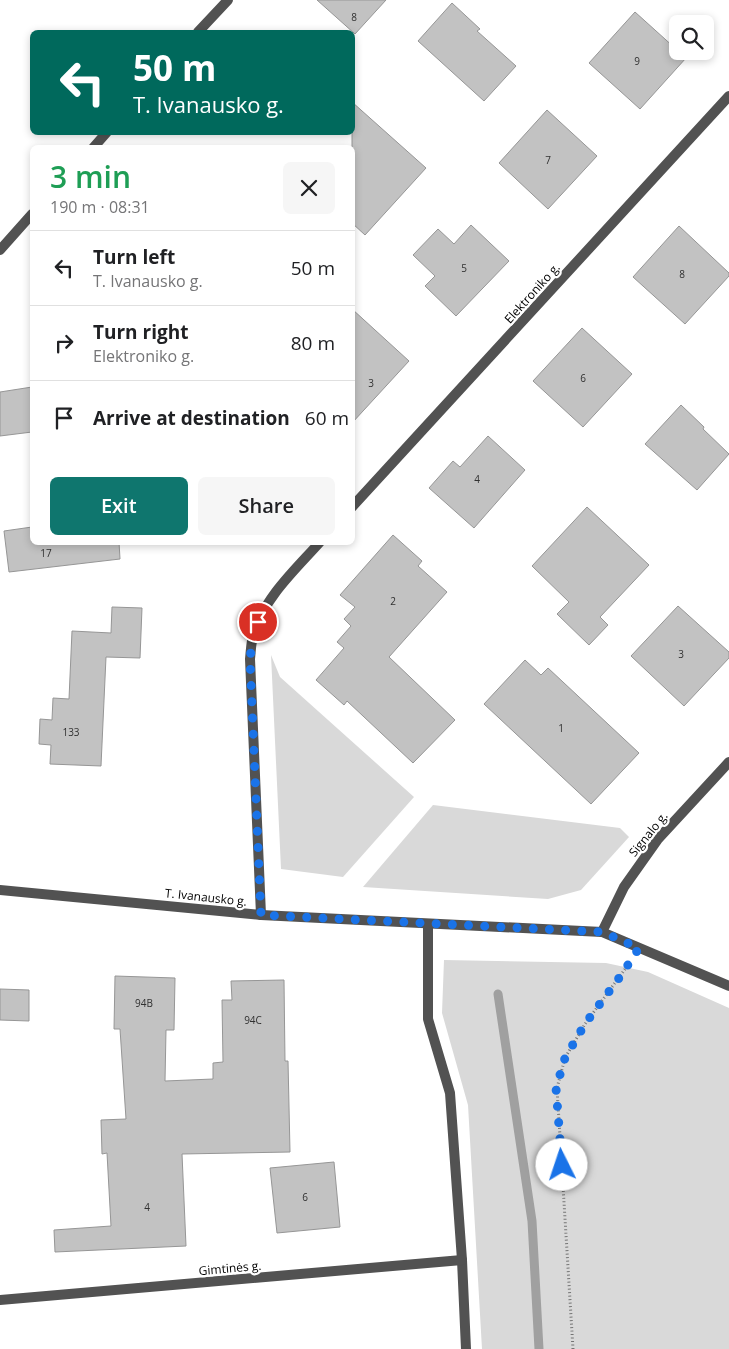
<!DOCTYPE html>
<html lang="en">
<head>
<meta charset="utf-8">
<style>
  :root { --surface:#fff; --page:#f6f6f6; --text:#202124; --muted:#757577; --line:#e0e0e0; --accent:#0f766e }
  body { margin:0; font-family:"Open Sans",sans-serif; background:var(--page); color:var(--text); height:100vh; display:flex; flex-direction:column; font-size:19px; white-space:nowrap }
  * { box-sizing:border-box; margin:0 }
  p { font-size:16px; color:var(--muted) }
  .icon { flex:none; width:28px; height:28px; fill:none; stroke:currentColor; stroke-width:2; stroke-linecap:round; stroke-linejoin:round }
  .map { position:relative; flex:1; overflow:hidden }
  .drawer { position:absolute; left:30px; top:145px; width:325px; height:400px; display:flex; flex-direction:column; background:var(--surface); border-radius:8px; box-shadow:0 2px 8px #0003 }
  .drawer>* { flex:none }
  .guide { position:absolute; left:30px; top:30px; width:325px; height:105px; border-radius:8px; box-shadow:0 2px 8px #0003; background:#00695c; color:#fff; overflow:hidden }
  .fabs { position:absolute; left:669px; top:15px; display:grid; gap:10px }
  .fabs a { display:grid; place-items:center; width:45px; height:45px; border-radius:8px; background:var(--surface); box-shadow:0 2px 8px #0003; font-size:25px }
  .pin { position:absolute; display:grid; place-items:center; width:42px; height:42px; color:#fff; margin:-21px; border:2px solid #fff; border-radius:50%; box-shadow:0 1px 5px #0007 }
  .me { position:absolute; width:55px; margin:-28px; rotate:356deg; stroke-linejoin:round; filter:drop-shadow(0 0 4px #0008) }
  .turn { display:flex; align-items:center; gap:18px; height:105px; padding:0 20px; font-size:22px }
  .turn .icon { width:65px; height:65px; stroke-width:2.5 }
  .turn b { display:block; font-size:35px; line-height:42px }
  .round { display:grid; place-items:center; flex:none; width:52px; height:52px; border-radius:8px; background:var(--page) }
  .summary { display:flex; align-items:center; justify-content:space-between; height:85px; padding:0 20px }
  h1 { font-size:30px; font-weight:600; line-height:38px; color:#1e9e55 }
  .button { display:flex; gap:10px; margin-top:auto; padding:10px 20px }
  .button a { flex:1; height:58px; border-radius:8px; background:var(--accent); color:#fff; font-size:20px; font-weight:600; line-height:58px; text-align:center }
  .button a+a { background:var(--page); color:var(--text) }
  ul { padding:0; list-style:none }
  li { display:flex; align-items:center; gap:15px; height:75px; padding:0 20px; border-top:1px solid var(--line) }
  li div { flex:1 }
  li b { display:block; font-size:19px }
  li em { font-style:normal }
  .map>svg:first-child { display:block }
  .green { fill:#d9d9d9 }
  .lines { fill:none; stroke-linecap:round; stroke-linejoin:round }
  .stream { stroke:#a0a0a0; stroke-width:9 }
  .building { fill:#c2c2c2; stroke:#969696 }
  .path { stroke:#747474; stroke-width:3; stroke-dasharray:1 2.5; stroke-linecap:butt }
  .minor { stroke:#525252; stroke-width:10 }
  .route { stroke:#1a73e8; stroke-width:9; stroke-dasharray:0 16.2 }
  .labels { text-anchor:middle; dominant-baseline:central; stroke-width:4.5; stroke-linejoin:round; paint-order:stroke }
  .number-label { font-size:10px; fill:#303030 }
  .street-label { font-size:12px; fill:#000; stroke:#fff }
</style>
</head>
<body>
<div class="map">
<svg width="729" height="1349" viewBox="0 0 729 1349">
  <rect width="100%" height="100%" fill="#fff"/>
  <g class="green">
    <polygon points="271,655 280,677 414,797 343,877 281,869"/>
    <polygon points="433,805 620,828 629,837 581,890 548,899 363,887"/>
    <polygon points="444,960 606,963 648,972 729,1008 729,1349 482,1349 468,1105 442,1013"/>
  </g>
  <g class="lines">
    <polyline class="stream" points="498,994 532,1221 539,1349"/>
  </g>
  <g class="building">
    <polygon points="317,0 386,0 355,34"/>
    <polygon points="452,3 480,29 477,31 516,66 484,101 418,41"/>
    <polygon points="635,12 686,58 640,109 589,63"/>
    <polygon points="352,102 426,168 365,235 352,223"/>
    <polygon points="547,110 597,156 548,209 499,163"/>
    <polygon points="471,225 509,261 456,316 425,286 435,276 413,255 438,229 454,244"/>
    <polygon points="679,226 729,273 729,276 685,324 633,277"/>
    <polygon points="352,309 409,361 352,423"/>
    <polygon points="582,328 632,374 583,427 533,381"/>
    <polygon points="32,387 32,432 0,436 0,392"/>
    <polygon points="681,405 704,427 703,429 729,454 697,490 645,444"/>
    <polygon points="488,436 525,470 474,528 429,488 453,461 460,467"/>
    <polygon points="587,507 649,565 600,617 608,625 589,645 557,614 569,602 532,566"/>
    <polygon points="32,527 32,542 119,542 120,559 9,572 4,531"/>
    <polygon points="393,535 422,561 418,566 447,592 389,657 455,720 413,763 347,701 344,705 316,680 344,648 337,642 351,626 344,619 355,607 340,595"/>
    <polygon points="678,606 729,652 729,658 684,706 631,656"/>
    <polygon points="112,607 142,608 140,658 106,657 101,766 50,764 51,745 39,744 40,719 52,720 53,698 69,699 72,631 111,633"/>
    <polygon points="525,660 541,675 548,668 639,753 591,804 484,704"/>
    <polygon points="115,976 175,978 174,1030 166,1030 165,1081 213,1079 213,1063 223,1062 222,1000 232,1000 231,981 284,980 285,1061 288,1061 290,1152 182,1154 186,1246 55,1252 54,1230 111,1226 107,1153 102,1154 101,1120 126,1119 120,1029 114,1029"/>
    <polygon points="0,989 29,990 29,1021 0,1020"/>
    <polygon points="334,1162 340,1227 277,1233 270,1168"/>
  </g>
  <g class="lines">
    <polyline class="path" points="573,1349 557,1088 565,1058 585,1024 628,965"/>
    <g class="minor">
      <polyline points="198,32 228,0"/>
      <polyline points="93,148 107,132"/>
      <polyline points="0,250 32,214"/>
      <polyline points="352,507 729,96"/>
      <polyline points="0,890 261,915 602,932 729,986"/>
      <path d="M 261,915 L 250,659 C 251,650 251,641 254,632 C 266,596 295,570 320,542"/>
      <polyline points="428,924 428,1019 450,1093 462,1260 466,1349"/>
      <polyline points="602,932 624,887 658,839 729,762"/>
      <polyline points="0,1300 462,1260"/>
    </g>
  </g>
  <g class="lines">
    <polyline class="route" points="258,622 253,634 250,659 261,915 602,932 639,948 622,974 585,1024 565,1058 556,1088 562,1165"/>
  </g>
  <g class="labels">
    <g class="number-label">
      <text x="354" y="17">8</text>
      <text x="637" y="61">9</text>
      <text x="548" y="160">7</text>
      <text x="464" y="268">5</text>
      <text x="682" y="274">8</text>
      <text x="583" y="378">6</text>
      <text x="371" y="383">3</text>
      <text x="477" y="479">4</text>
      <text x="46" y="553">17</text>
      <text x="393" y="601">2</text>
      <text x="681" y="654">3</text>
      <text x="561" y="728">1</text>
      <text x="71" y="732">133</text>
      <text x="144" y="1003">94B</text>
      <text x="253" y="1020">94C</text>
      <text x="305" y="1197">6</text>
      <text x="147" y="1207">4</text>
    </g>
    <g class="street-label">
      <text transform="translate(532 293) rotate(-48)">Elektroniko g.</text>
      <text transform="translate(648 834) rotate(-51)">Signalo g.</text>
      <text transform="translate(206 897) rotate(6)">T. Ivanausko g.</text>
      <text transform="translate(230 1268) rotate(-5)">Gimtinės g.</text>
    </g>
  </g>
</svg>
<div class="fabs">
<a><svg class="icon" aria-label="search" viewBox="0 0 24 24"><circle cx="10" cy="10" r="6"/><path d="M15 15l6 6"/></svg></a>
</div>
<div class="pin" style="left:258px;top:622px;background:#d93025"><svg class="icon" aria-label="arrive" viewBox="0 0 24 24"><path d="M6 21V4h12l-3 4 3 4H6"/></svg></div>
<svg class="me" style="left:562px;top:1165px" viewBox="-20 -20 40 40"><circle r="19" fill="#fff"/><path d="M0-13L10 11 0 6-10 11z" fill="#1a73e8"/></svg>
<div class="guide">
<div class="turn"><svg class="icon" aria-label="left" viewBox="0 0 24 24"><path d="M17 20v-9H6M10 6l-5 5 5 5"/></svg><div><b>50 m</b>T. Ivanausko g.</div></div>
</div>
<section class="drawer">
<div class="summary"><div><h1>3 min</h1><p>190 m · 08:31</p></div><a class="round"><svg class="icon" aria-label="close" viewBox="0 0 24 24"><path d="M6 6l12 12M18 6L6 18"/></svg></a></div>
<ul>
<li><svg class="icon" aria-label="left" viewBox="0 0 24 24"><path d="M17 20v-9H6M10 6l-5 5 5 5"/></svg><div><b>Turn left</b><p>T. Ivanausko g.</p></div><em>50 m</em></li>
<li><svg class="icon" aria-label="right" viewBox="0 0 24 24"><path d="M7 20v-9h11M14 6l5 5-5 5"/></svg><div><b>Turn right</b><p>Elektroniko g.</p></div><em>80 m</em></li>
<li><svg class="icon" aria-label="arrive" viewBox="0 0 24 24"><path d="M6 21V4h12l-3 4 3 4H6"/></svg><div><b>Arrive at destination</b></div><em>60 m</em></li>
</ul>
<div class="button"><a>Exit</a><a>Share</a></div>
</section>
</div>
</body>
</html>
